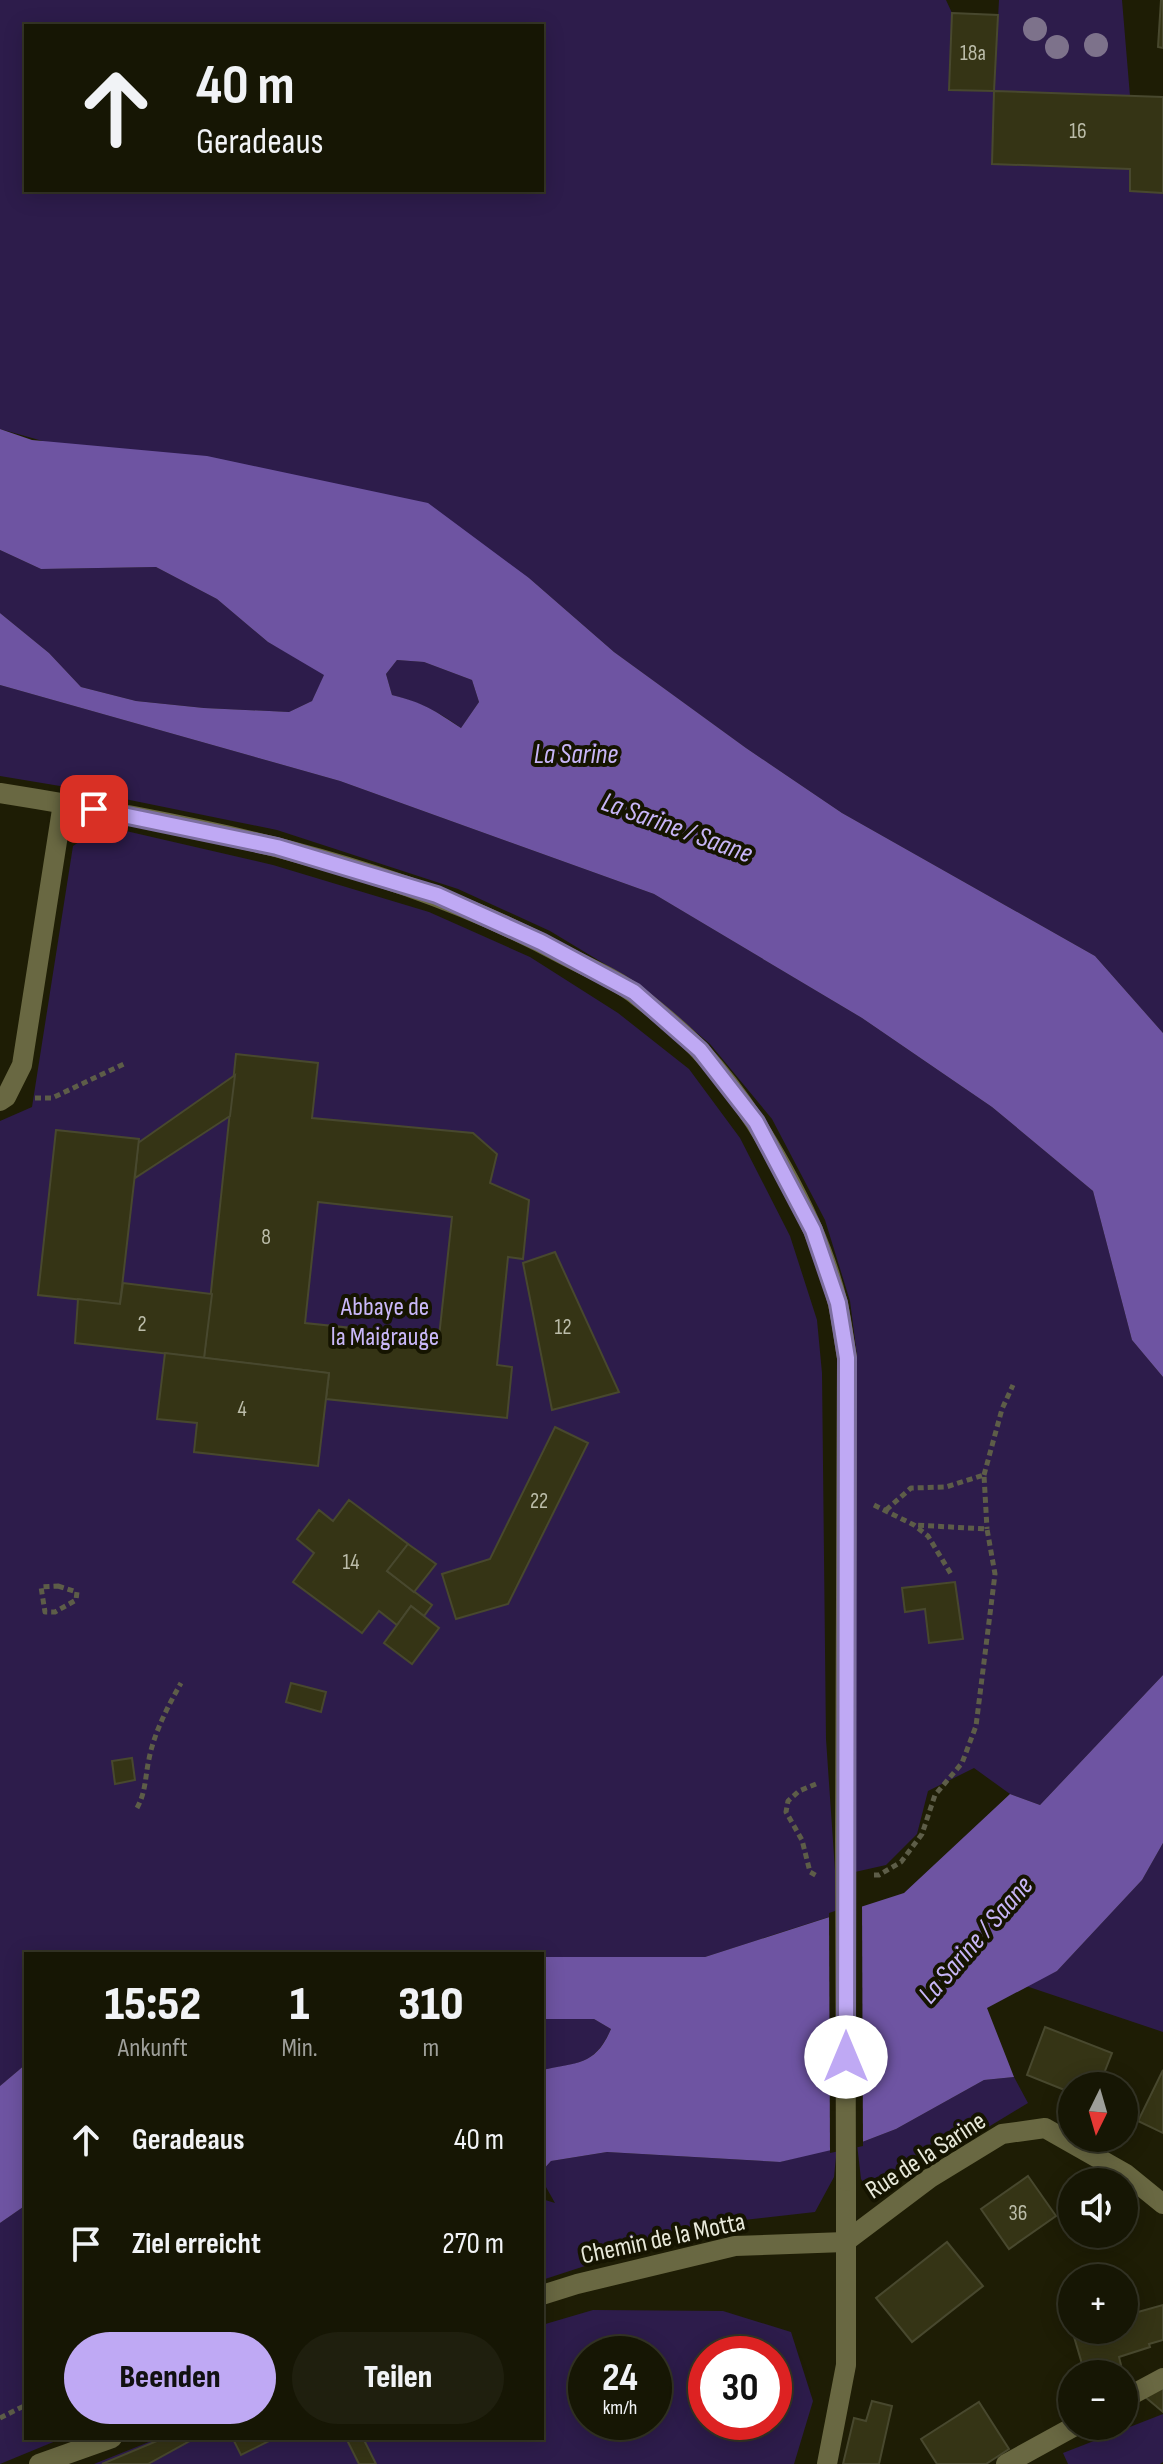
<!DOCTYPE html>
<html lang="de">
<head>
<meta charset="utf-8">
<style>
  :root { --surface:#161604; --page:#1f1f0e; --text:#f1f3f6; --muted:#9e9f9a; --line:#353526; --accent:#bfa9f4 }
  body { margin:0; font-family:"Sofia Sans Condensed",sans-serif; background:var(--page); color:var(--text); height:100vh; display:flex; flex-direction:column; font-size:30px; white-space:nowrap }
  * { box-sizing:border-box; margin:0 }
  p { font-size:26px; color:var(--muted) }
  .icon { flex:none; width:44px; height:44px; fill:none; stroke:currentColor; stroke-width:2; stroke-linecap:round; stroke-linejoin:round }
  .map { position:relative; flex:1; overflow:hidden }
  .sheet { position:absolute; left:24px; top:1952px; width:520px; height:488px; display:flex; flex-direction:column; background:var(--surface); border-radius:0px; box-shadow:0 4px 20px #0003,0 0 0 2px var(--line) }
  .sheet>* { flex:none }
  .hud { position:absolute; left:24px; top:24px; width:520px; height:168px; border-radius:0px; box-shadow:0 4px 20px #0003,0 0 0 2px var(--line); background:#161604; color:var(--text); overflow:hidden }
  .needle { width:52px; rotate:185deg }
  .buttons { position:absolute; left:1058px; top:2072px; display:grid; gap:16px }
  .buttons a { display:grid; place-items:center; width:80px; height:80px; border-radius:50%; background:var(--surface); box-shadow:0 4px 20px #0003,0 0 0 2px var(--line); font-size:40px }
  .speed { position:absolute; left:568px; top:2336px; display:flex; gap:16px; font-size:40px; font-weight:700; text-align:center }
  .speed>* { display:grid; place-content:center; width:104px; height:104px; border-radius:50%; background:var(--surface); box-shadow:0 4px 20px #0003,0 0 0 2px var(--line); line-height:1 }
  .speed small { font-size:20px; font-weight:400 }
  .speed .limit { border:12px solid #d22; background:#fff; color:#111 }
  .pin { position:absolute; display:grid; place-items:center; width:68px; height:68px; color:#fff; margin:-34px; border-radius:16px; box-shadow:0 4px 12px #0006 }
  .me { position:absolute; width:88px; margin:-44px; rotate:0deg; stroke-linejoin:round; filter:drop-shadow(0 0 6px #0008) }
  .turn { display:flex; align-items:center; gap:28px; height:168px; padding:0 40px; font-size:36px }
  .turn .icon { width:104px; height:104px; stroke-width:2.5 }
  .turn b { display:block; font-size:56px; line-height:68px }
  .eta { display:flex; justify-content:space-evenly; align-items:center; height:136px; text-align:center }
  .eta b { font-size:48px; font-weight:800; line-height:56px }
  .cta { display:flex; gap:16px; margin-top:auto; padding:16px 40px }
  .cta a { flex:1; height:92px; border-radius:48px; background:var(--accent); color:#111; font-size:32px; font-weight:800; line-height:92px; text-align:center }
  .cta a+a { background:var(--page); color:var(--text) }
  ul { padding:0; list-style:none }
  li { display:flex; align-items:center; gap:24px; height:104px; padding:0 40px }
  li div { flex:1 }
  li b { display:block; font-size:30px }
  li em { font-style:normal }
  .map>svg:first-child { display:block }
  .green { fill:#2d1c4b; fill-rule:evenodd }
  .water { fill:#6e54a2; fill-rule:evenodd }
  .pier { fill:#1e1d05 }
  .building { fill:#353415; stroke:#48482e; stroke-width:2; fill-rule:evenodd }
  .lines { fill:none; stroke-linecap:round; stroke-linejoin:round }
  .path { stroke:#5d5d48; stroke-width:5; stroke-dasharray:6 4; stroke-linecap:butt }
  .minor { stroke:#696842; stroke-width:20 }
  .minor-bridge { stroke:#696842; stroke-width:20 }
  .tree { fill:#7d728b }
  .route-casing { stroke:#7c6e9f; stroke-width:20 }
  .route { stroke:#bfa9f4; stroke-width:14 }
  .labels { text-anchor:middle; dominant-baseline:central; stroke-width:8; stroke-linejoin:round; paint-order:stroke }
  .number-label { font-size:22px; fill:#bbbca9 }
  .park-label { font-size:26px; fill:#cab8f9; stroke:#151400 }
  .street-label { font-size:26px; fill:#e8e9da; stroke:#151400 }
  .water-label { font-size:28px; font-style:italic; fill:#c8b6f7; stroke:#151400 }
</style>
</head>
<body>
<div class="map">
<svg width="1163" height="2464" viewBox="0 0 1163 2464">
  <rect width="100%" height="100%" fill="#1e1d05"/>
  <g class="green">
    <path d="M 0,0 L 946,0 L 952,13 L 949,90 L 994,91 L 999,0 L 1122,0 L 1130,96 L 995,91 L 992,164 L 1130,169 L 1130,191 L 1163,193 L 1163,1033 L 1095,956 L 842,813 L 746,748 L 614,652 L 529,578 L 0,429 ZM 26,26 L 542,26 L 542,190 L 26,190 Z"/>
    <polygon points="0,550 41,569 156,567 217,599 268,642 325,674 312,701 289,712 204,708 136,701 81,687 49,653 0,613"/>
    <path d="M 397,660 L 424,662 L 472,680 L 479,702 L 461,728 C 438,711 419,702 392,695 L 386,674 Z"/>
    <polygon points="0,685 340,781 654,894 862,1018 992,1107 1093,1191 1132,1340 1163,1377 1163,1675 1040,1805 1010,1794 974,1768 928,1791 917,1834 886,1865 855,1872 857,1356 850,1301 825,1220 772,1119 710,1044 641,986 550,931 458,889 277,830 66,787 0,776"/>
    <polygon points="126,831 273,865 429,912 530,957 618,1013 689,1069 740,1138 790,1236 817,1320 822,1373 826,1739 838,1914 705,1957 542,1957 542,1954 26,1954 26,2064 0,2086 0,1121 32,1107 73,846 91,834"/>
    <polygon points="1163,1843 1163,2032 1026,1986 1057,1971 1142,1880"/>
    <path d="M 542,2019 L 594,2019 L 611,2029 C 595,2065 578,2063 542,2070 Z"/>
    <polygon points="1014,2077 1028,2103 873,2197 861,2179 857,2144 896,2129 984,2080"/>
    <polygon points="837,2147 834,2177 815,2212 717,2223 542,2280 542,2199 555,2203 542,2180 542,2171 551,2161 607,2152 780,2162"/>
    <polygon points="26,2205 26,2438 63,2438 0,2464 0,2223"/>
    <path d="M 593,2310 L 723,2311 L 791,2332 L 813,2401 L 794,2464 L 94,2464 L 159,2438 L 542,2438 L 542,2325 ZM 586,2354 L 654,2354 L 654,2422 L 586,2422 ZM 706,2354 L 774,2354 L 774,2422 L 706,2422 Z"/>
    <polygon points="1163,2414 1163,2462 1160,2464 1068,2464 1063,2453"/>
  </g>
  <g class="water">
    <path d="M 0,429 L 32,440 L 207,456 L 428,503 L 529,578 L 614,652 L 746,748 L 842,813 L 1095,956 L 1163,1033 L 1163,1377 L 1132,1340 L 1093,1191 L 992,1107 L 862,1018 L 654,894 L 340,781 L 0,685 L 0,613 L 49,653 L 81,687 L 136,701 L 204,708 L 289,712 L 312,701 L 324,675 L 268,642 L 217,599 L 156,567 L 41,569 L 0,550 ZM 397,660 L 424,662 L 472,680 L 479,702 L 461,728 C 434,710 424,703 392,695 L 386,674 Z"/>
    <path d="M 1163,1675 L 1163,1843 L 1142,1880 L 1057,1971 L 987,2008 L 1014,2077 L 984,2080 L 896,2129 L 857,2144 L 780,2162 L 607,2152 L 551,2161 L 542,2171 L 542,2070 C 578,2062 595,2066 611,2029 L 594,2019 L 542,2019 L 542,1957 L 705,1957 L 904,1893 L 1010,1794 L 1040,1805 Z"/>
    <polygon points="26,2064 26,2205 0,2223 0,2086"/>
  </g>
  <polygon class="pier" points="862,1902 863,2146 830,2153 829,1913"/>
  <g class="building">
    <polygon points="1161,0 1163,0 1163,48 1158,47"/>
    <polygon points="952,13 998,15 994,91 949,90"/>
    <polygon points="994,91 1163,97 1163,193 1130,191 1130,169 992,164"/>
    <path d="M 236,1054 L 318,1063 L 312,1118 L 473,1133 L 497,1154 L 490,1183 L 529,1200 L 523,1259 L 508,1257 L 497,1365 L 512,1367 L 507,1418 L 326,1399 L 329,1373 L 204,1358 ZM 318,1202 L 452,1217 L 439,1337 L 305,1323 Z"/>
    <polygon points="235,1075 230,1116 135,1178 138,1143"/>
    <polygon points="56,1130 139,1139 120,1304 38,1295"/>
    <polygon points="555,1252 619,1392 552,1410 523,1263"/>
    <polygon points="123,1283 212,1294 204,1358 75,1343 78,1299 120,1304"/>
    <polygon points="165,1353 329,1373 318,1466 194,1452 197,1423 157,1419"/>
    <polygon points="555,1427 588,1443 508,1604 456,1619 442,1574 490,1559"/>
    <polygon points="349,1500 408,1544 387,1571 432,1605 424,1616 411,1606 397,1625 379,1611 362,1633 293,1582 314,1553 297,1539 319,1510 333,1521"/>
    <polygon points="408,1544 436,1564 414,1592 387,1571"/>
    <polygon points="955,1582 963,1639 929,1643 925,1609 905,1612 902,1588"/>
    <polygon points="411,1606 439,1628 412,1664 384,1643"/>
    <polygon points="291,1683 326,1692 321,1712 286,1702"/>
    <polygon points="132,1758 135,1780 115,1784 112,1761"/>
    <polygon points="1045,2027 1112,2053 1099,2086 1072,2086 1072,2093 1027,2075"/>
    <polygon points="1163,2070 1163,2133 1138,2121"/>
    <polygon points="1028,2176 1056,2216 1009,2249 981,2209"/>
    <polygon points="947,2242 983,2286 912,2342 876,2298"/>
    <polygon points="1135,2298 1138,2312 1163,2305 1163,2340 1149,2344 1150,2347 1119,2357 1121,2365 1085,2374 1072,2330 1124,2330 1124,2301"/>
    <polygon points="1163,2387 1163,2412 1144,2396"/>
    <polygon points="872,2401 892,2406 879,2464 843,2464 854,2418 866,2421"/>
    <polygon points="979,2402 1009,2449 986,2464 937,2464 921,2439"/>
    <polygon points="164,2438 195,2438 148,2464 102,2464"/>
    <polygon points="240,2438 275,2438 241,2455 234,2441"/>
    <polygon points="346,2438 363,2438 376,2464 359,2464"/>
  </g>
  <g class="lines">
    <g class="path">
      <polyline points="35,1098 52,1098 126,1063"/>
      <polyline points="984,1475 1002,1409 1013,1385"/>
      <polyline points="874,1505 914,1525 928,1536 951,1574"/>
      <polyline points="886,1510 911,1488 946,1487 984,1475 987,1529"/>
      <polygon points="58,1586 77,1592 76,1600 55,1612 45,1612 41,1587"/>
      <polyline points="816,1784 799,1791 788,1801 786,1812 802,1840 810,1872 817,1876"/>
      <path d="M 137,1808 C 146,1792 145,1777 149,1759 C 154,1733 168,1706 181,1683"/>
      <polyline points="874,1875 879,1875 901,1862 922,1834 935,1795 962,1763 976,1726 995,1574 987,1529 914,1525"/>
      <polyline points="0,2418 26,2405"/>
    </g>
    <g class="minor">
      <path d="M 0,793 C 188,823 393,862 562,954 C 586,967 615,978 636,995 C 658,1012 682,1031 700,1051 C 757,1111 819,1223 838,1304 C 842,1322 844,1340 847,1358 L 845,1839"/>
      <polyline points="0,1101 6,1097 22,1065 63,803"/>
      <polyline points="845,2242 930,2178 1002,2134 1045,2128 1126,2174 1163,2204"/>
      <polyline points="542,2295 577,2284 735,2246 845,2242"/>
      <polyline points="1124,2399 1163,2378"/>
      <polyline points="39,2464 112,2438"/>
      <polyline points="827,2464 846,2365 846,2181"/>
      <polyline points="1006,2464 1075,2426"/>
    </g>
    <polyline class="minor-bridge" points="845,1839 846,2181"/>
  </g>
  <g class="tree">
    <circle cx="1035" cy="29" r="12"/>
    <circle cx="1096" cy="45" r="12"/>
    <circle cx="1057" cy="47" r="12"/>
  </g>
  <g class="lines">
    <g class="route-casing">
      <polyline id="route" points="94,809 277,847 437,895 541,942 634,992 700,1050 756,1122 813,1230 838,1303 847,1358 846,2057"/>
    </g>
    <use href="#route" class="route"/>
  </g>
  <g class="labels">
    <g class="number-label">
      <text x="973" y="53">18a</text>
      <text x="1078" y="131">16</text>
      <text x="266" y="1237">8</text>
      <text x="142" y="1324">2</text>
      <text x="563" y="1327">12</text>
      <text x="242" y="1409">4</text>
      <text x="539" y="1501">22</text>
      <text x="351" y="1562">14</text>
      <text x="1018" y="2213">36</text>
    </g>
    <g class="park-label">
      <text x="385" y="1307">Abbaye de<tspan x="385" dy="30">la Maigrauge</tspan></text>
    </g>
    <g class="street-label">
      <text transform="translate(926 2156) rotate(-33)">Rue de la Sarine</text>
      <text transform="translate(663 2239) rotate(-12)">Chemin de la Motta</text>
    </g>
    <g class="water-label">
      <text x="576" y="754">La Sarine</text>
      <text transform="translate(677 828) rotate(20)">La Sarine / Saane</text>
      <text transform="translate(976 1940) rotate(-49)">La Sarine / Saane</text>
    </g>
  </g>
</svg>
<div class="buttons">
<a><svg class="needle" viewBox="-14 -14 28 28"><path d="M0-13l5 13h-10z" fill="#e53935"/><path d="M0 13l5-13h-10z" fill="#9e9f9a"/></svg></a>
<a><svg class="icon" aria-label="sound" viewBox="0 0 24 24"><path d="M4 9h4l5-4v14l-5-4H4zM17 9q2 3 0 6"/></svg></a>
<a>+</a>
<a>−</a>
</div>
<div class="speed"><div>24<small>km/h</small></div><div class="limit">30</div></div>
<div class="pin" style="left:94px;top:809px;background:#d93025"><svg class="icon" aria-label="arrive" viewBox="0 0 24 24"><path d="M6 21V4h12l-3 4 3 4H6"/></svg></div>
<svg class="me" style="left:846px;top:2057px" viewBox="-20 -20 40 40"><circle r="19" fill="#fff"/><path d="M0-13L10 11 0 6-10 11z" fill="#bfa9f4"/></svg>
<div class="hud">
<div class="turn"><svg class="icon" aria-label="ahead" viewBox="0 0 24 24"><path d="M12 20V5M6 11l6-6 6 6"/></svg><div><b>40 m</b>Geradeaus</div></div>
</div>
<section class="sheet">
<div class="eta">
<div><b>15:52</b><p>Ankunft</p></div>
<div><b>1</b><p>Min.</p></div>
<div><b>310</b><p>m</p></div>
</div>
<ul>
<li><svg class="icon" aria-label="ahead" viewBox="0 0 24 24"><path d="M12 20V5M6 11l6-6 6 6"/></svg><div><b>Geradeaus</b></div><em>40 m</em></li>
<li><svg class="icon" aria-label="arrive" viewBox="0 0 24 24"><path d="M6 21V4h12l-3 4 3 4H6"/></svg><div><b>Ziel erreicht</b></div><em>270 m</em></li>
</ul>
<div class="cta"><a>Beenden</a><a>Teilen</a></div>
</section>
</div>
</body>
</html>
